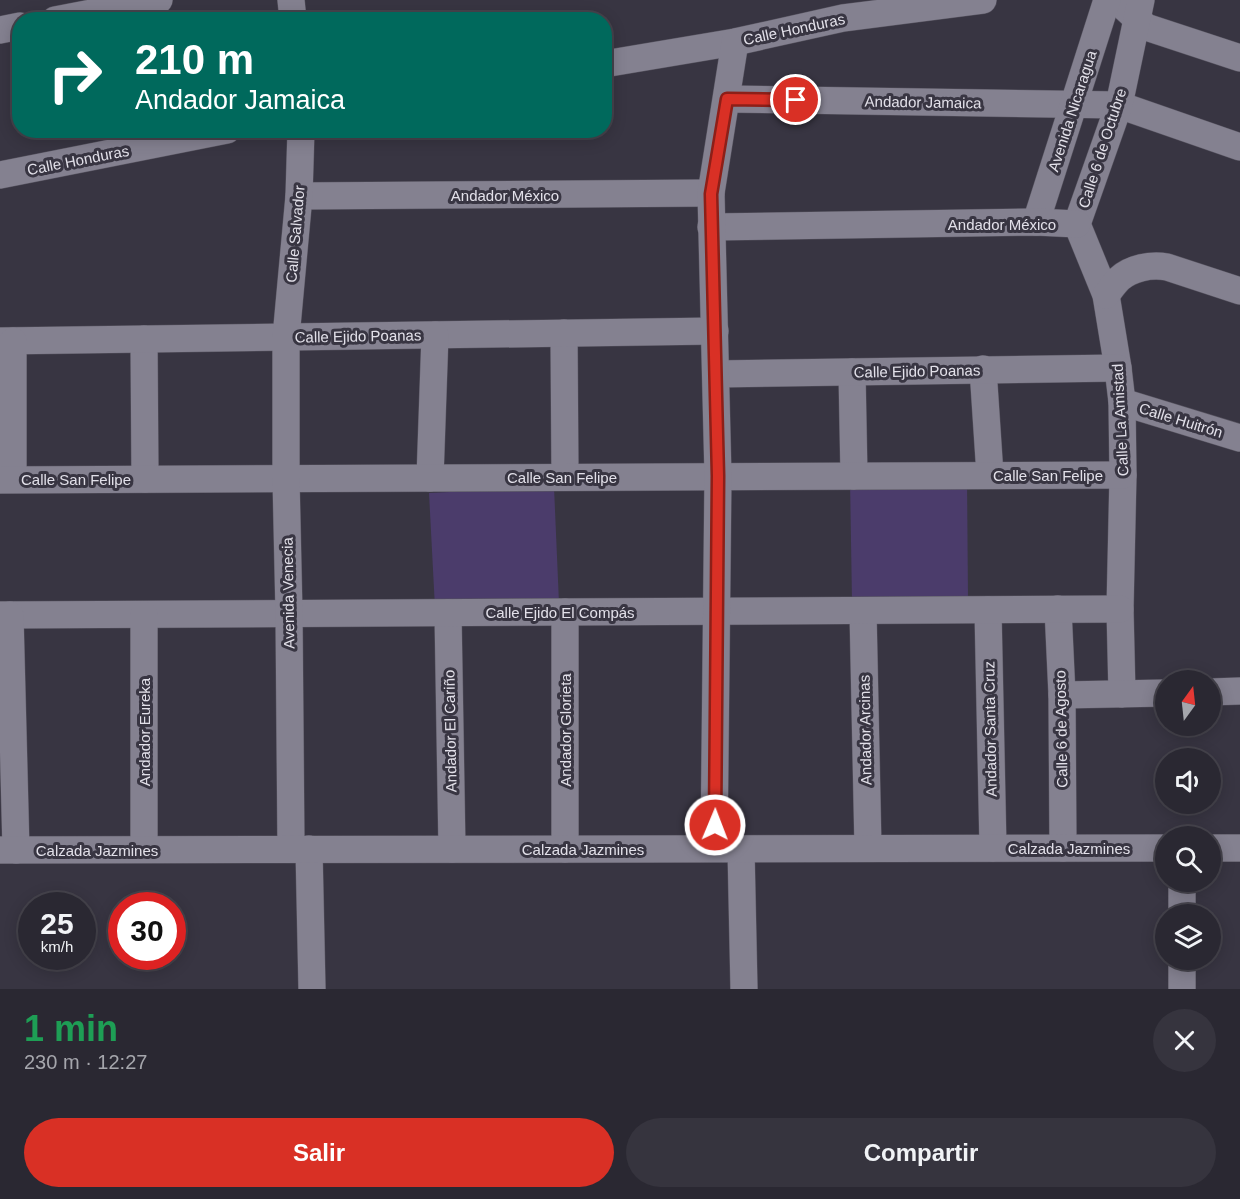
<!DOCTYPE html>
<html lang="es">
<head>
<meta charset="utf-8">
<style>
  :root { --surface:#2a2832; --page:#36343e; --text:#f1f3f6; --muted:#a5a6ac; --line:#46444d; --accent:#d93025 }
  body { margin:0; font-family:Arial,sans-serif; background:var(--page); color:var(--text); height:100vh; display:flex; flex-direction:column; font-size:22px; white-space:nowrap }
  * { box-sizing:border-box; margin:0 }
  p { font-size:20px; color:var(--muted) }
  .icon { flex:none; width:33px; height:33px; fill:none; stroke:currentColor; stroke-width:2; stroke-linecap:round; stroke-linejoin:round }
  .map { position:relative; height:989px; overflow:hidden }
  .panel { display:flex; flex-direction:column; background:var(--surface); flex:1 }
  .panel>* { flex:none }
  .banner { position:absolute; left:12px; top:12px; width:600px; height:126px; border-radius:24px; box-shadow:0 3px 15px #0003,0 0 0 2px var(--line); background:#00695c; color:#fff; overflow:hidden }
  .needle { width:39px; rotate:15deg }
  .fabs { position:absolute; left:1155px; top:670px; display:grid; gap:12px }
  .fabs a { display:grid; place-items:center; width:66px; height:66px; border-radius:50%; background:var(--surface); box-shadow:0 3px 15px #0003,0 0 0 2px var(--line); font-size:30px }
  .speed { position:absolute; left:18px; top:892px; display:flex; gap:12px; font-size:30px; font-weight:700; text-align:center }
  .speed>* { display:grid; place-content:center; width:78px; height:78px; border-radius:50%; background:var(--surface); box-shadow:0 3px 15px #0003,0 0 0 2px var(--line); line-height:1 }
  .speed small { font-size:15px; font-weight:400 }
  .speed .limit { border:9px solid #d22; background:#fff; color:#111 }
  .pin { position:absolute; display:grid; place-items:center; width:51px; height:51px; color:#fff; margin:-26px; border:3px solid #fff; border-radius:50%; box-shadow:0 2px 6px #0007 }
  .me { position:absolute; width:66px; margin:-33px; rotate:1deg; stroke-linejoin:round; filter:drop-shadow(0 0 4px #0008) }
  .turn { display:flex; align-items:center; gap:21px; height:126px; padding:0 24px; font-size:27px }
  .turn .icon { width:78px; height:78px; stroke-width:2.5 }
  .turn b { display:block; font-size:42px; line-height:51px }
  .round { display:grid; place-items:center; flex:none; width:63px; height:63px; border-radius:32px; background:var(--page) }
  .overview { display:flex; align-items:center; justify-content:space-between; height:102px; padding:0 24px }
  h1 { font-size:36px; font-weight:700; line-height:45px; color:#1e9e55 }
  .action { display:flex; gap:12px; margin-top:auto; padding:12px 24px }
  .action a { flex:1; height:69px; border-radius:36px; background:var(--accent); color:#fff; font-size:24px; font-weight:700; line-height:69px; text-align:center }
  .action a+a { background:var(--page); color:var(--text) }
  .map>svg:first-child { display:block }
  .green { fill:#4b3c6b }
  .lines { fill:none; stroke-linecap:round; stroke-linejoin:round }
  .street-casing { stroke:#56535f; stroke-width:28 }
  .street { stroke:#848190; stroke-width:27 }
  .route-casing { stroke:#8d1f18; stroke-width:15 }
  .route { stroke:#d93025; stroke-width:10 }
  .labels { text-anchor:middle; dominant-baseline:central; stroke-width:6; stroke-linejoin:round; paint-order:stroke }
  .street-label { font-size:15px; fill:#e2e0e9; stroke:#383542 }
</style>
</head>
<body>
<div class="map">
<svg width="1240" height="989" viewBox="0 0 1240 989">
  <rect width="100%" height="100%" fill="#383542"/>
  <g class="green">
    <polygon points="967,477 968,600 852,601 850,479"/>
    <polygon points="554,487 559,603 435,608 429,493"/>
  </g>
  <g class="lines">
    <g class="street-casing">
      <g id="street">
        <polyline points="291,0 293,20"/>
        <polyline points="1125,8 1146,27 1240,58"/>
        <polyline points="55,20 159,0"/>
        <polyline points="0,30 20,26"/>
        <polyline points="604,64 735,42 843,18 983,0"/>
        <polyline points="727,99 1119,105 1240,147"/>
        <polyline points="0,175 227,130"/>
        <polyline points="299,196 711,193"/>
        <polyline points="1036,222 1107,0"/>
        <polyline points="1077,224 1106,295 1118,368 1122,402 1123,475 1120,609 1122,694"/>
        <polyline points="1077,224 1119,105 1141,0"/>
        <polyline points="711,227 1036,222 1077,224"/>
        <path d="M 1106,295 C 1110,290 1114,284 1119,279 C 1131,268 1151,264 1167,267 L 1240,291"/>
        <polyline points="564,333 565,477"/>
        <polyline points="144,339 145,479"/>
        <polyline points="0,341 715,331"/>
        <polyline points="13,341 13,479"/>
        <polyline points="983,369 990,475"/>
        <polyline points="852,372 854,476"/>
        <polyline points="716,374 1118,368"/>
        <polyline points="1122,402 1240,438"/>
        <polyline points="430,478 435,335"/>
        <polyline points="0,480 1123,475"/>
        <polyline points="1058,609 1062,695 1063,848"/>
        <polyline points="988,610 993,848"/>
        <polyline points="863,611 868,848"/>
        <polyline points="448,613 452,849"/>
        <polyline points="0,615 1120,609"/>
        <polyline points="10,615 16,850"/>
        <polyline points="144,615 144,849"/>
        <polyline points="1210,692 1240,691"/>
        <polyline points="1062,695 1166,693"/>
        <polyline points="714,848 718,476 711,193 735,42"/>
        <polyline points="1210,848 1240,848"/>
        <polyline points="291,849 289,613 286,478 286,337 299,196 301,130"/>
        <polyline points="309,849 312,989"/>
        <polyline points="565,849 565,612"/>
        <polyline points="741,849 744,989"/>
        <polyline points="0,850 1166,848"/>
        <polyline points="1182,882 1182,915"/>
        <polyline points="1182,960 1182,989"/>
      </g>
    </g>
    <use href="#street" class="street"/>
  </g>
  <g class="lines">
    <g class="route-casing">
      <polyline id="route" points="715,825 718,476 711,194 727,99 796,100"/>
    </g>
    <use href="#route" class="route"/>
  </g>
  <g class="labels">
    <g class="street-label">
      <text transform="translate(794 29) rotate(-12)">Calle Honduras</text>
      <text transform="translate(923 102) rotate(1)">Andador Jamaica</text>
      <text transform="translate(1072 111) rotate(-72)">Avenida Nicaragua</text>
      <text transform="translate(1102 148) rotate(-72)">Calle 6 de Octubre</text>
      <text transform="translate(78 160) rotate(-11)">Calle Honduras</text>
      <text x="505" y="195">Andador México</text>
      <text x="1002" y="224">Andador México</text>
      <text transform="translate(295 234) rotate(-85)">Calle Salvador</text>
      <text transform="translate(358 336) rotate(-1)">Calle Ejido Poanas</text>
      <text transform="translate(917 371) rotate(-1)">Calle Ejido Poanas</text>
      <text transform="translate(1120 420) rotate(-93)">Calle La Amistad</text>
      <text transform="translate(1181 420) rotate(17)">Calle Huitrón</text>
      <text x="1048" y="475">Calle San Felipe</text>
      <text x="562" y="477">Calle San Felipe</text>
      <text x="76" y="479">Calle San Felipe</text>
      <text transform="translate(288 593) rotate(-91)">Avenida Venecia</text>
      <text x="560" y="612">Calle Ejido El Compás</text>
      <text transform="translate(990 729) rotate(-91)">Andador Santa Cruz</text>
      <text transform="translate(1061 729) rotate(-91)">Calle 6 de Agosto</text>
      <text transform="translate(565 730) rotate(-90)">Andador Glorieta</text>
      <text transform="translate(865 730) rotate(-91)">Andador Arcinas</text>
      <text transform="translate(450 731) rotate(-91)">Andador El Cariño</text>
      <text transform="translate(144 732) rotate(-90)">Andador Eureka</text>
      <text x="1069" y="848">Calzada Jazmines</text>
      <text x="583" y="849">Calzada Jazmines</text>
      <text x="97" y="850">Calzada Jazmines</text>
    </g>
  </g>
</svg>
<div class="fabs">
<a><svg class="needle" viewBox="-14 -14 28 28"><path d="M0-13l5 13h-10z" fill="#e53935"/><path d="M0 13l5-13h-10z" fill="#a5a6ac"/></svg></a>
<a><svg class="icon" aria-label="sound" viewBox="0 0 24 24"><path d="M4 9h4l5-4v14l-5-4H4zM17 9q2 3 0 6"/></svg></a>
<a><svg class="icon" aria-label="search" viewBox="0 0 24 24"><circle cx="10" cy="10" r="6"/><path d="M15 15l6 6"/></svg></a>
<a><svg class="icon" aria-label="layers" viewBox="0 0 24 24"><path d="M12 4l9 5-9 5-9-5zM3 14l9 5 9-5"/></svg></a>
</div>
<div class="speed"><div>25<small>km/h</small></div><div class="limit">30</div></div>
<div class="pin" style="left:796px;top:100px;background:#d93025"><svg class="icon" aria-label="arrive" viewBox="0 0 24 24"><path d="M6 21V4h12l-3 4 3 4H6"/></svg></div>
<svg class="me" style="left:715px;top:825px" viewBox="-20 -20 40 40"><circle r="17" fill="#d93025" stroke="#fff" stroke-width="3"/><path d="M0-11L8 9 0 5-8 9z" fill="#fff"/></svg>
<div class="banner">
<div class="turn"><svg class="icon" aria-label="right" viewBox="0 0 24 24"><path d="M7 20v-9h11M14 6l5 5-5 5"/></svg><div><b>210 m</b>Andador Jamaica</div></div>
</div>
</div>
<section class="panel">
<div class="overview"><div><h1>1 min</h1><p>230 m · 12:27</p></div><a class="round"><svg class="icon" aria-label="close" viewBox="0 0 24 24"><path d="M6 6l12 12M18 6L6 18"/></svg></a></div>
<div class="action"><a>Salir</a><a>Compartir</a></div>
</section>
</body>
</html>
